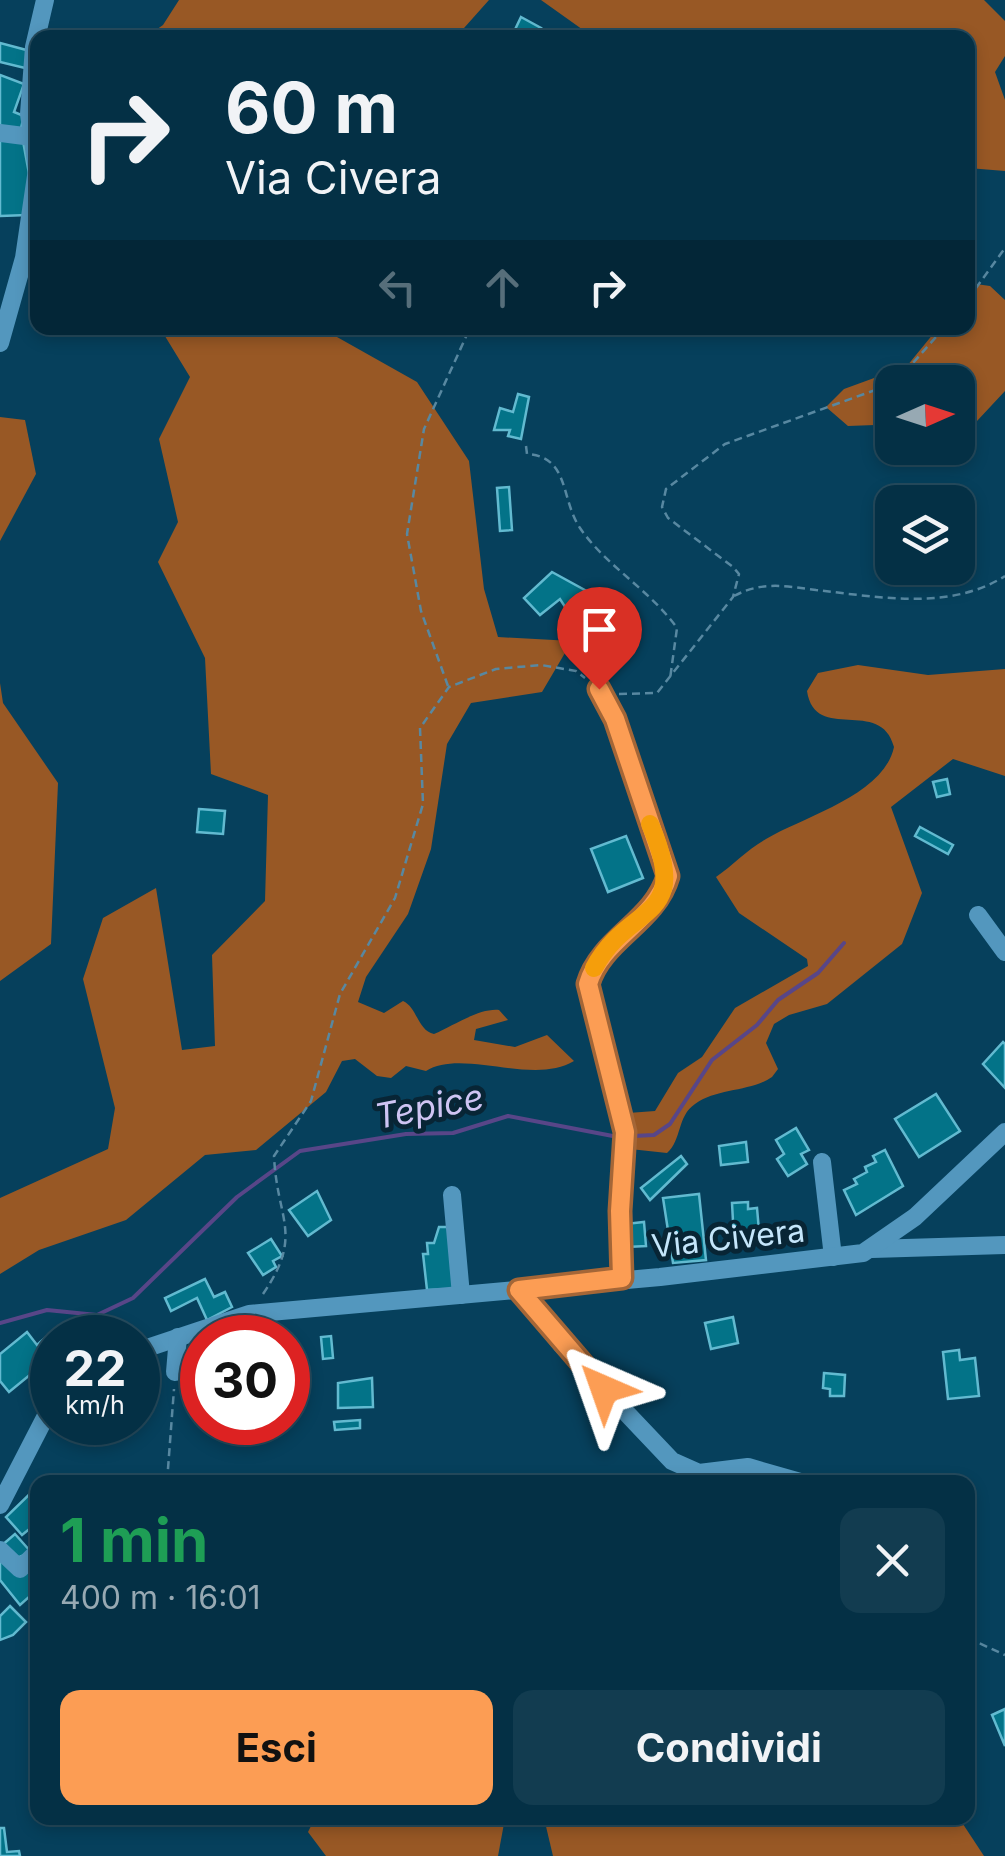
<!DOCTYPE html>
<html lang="it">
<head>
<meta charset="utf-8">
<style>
  :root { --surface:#043045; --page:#123c50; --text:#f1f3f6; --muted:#97a9b3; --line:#254b5e; --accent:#fc9d54 }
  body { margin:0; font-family:Inter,sans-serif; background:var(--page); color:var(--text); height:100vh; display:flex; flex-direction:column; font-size:38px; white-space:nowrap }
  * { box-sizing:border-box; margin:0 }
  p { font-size:32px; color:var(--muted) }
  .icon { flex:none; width:55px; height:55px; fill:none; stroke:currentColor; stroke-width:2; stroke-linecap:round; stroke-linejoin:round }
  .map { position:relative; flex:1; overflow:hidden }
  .panel { position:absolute; left:30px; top:1475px; width:945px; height:350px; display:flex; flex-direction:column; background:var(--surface); border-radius:20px; box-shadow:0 5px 15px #0003,0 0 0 2px var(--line) }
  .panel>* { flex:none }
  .banner { position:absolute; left:30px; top:30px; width:945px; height:305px; border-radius:20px; box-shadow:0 5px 15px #0003,0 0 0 2px var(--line); background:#043045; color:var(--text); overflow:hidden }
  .needle { width:65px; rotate:87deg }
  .controls { position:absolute; left:875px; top:365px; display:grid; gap:20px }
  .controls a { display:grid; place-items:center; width:100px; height:100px; border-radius:20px; background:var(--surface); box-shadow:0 5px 15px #0003,0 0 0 2px var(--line); font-size:50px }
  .speed { position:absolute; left:30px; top:1315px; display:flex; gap:20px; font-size:50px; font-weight:700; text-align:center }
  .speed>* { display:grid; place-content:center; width:130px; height:130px; border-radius:50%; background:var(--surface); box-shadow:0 5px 15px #0003,0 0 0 2px var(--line); line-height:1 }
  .speed small { font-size:25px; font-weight:400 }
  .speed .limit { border:15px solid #d22; background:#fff; color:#111 }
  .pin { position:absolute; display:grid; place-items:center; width:85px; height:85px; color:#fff; margin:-102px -42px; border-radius:50% 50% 50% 0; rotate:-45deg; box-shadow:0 0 10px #0007 }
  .pin .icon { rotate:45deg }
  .me { position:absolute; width:110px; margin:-55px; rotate:317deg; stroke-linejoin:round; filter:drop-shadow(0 0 8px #0008) }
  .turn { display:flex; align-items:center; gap:35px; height:210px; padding:0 30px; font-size:45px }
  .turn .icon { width:130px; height:130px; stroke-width:2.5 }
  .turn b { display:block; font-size:70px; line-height:85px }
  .lanes { display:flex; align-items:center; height:95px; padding:0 30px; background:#0003; justify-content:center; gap:50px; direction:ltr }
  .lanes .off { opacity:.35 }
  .round { display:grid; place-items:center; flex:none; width:105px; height:105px; border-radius:20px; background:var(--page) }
  .overview { display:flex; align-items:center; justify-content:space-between; height:170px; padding:0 30px }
  h1 { font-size:60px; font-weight:700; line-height:75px; color:#1e9e55 }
  .button { display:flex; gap:20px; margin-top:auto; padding:20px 30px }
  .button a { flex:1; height:115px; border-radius:20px; background:var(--accent); color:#111; font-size:40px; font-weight:700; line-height:115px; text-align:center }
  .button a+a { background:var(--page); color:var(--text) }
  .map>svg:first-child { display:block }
  .forest { fill:#985825 }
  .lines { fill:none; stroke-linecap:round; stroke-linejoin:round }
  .stream { stroke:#584688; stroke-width:4 }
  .building { fill:#037388; stroke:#62bad0; stroke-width:2.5 }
  .path { stroke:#5888a1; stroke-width:2.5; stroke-dasharray:8 5; stroke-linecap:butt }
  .minor { stroke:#5397be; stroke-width:18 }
  .route-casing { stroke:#a46637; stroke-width:25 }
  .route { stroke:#fc9d54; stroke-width:18 }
  .slow { stroke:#f59e0b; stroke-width:18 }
  .labels { text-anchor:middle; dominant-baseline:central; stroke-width:10; stroke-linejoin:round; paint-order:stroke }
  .street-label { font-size:32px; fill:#c5e6fb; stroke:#082535 }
  .water-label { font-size:35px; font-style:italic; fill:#cfc4f3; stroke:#082535 }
</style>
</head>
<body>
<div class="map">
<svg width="1005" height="1856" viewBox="0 0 1005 1856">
  <rect width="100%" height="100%" fill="#06405c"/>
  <g class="forest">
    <polygon points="179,0 489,0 456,37 146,37 163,25"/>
    <polygon points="541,0 984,0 1005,21 1005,56 995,72 1005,100 1005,171 968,168 968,38 593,37"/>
    <polygon points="976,284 990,286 1005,300 1005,391 977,421 958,430 958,382 892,382 892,440 875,425 848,426 826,407 844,389 907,366 938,328 968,328 968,292"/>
    <path d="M 160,328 L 321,328 L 417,382 L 469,461 L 484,589 L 498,637 L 572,641 L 542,692 L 471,703 L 447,744 L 431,849 L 408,914 L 366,977 L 358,1002 L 384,1013 L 403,1001 C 417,1007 418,1031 434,1034 C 453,1026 479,1008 499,1010 L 508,1020 L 476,1029 L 474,1040 L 515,1047 L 547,1035 L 574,1061 C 533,1086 462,1048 426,1071 L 406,1066 L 391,1078 L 377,1076 L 355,1059 L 342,1061 L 326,1092 L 256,1150 L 205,1155 L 126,1220 L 39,1250 L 0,1274 L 0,1198 L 108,1149 L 115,1108 L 83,979 L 103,918 L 156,888 L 182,1050 L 215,1046 L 212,955 L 265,901 L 268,795 L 211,774 L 205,658 L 158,562 L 178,522 L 159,439 L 190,377 Z"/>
    <polygon points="0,417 25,420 36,474 0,541"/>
    <path d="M 858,665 L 928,675 L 1005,669 L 1005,776 L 953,759 L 891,807 L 922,893 L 902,944 L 827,1004 L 789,1015 L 774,1024 L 766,1043 L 778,1069 L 772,1077 C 751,1092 717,1088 695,1104 C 677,1116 682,1140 667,1153 L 630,1149 L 628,1113 L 655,1111 L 678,1073 L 702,1057 L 735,1008 L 808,966 L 807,959 L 739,913 L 716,877 C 733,865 748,849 766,839 C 805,816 884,795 894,747 C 881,696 815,744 807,691 L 818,673 Z"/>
    <polygon points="0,683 3,703 58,783 51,944 0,981"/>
    <polygon points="315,1818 505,1818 498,1856 326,1856 308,1832"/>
    <polygon points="544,1818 959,1818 984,1856 553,1856"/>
  </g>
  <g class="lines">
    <g class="stream">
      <polyline points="633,1136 654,1135 670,1124 712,1060 757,1025 778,1000 818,973 844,943"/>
      <polyline points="0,1323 47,1310 97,1315 133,1298 237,1197 300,1151 406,1134 453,1133 508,1116 618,1137"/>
    </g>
  </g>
  <g class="building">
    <polygon points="521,17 541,28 535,38 511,38"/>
    <polygon points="0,43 30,51 25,68 0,62"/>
    <polygon points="0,75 24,84 14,112 24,116 20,132 0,129"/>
    <polygon points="0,137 23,141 30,179 27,215 0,216"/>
    <polygon points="518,394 529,397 521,439 508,436 510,430 494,430 500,408 513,412"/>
    <polygon points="509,487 512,530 500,531 497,488"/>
    <polygon points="552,572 601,599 597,602 611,628 588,642 560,599 540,615 524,598"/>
    <polygon points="947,779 950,794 937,797 933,782"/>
    <polygon points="199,809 225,811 223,834 197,832"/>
    <polygon points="920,827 953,845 948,854 915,836"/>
    <polygon points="626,836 643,878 608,892 591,849"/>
    <polygon points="1003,1042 1005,1044 1005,1088 983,1064"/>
    <polygon points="936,1094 960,1131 919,1157 895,1119"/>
    <polygon points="796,1128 809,1150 801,1154 807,1164 788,1176 777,1159 784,1154 776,1140"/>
    <polygon points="746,1142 748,1162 721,1165 719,1146"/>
    <polygon points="885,1150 903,1186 856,1215 844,1190 857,1184 854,1179 867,1172 865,1167 876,1162 873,1156"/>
    <polygon points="681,1156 687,1164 650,1200 641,1188"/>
    <polygon points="317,1191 331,1220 308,1236 289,1210"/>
    <polygon points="699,1194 706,1260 673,1263 663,1198"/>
    <polygon points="748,1202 748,1209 757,1208 759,1231 749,1232 750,1239 734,1240 732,1203"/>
    <polygon points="644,1222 646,1246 627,1247 625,1224"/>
    <polygon points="439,1227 451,1227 455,1289 427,1290 423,1254 428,1254 427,1243 434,1243"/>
    <polygon points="271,1239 282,1256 273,1261 276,1267 263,1275 248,1253"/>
    <polygon points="205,1279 214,1297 225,1292 232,1307 207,1320 197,1298 171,1311 165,1298"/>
    <polygon points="733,1317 738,1343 711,1349 705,1323"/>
    <polygon points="27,1332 37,1345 47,1336 52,1343 52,1378 42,1365 9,1392 0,1381 0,1354"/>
    <polygon points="331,1336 333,1358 323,1359 321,1337"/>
    <polygon points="959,1350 960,1360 975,1358 979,1396 948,1399 943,1352"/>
    <polygon points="824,1373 845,1375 844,1396 830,1396 830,1389 823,1388"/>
    <polygon points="372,1378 373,1407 338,1408 338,1383"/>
    <polygon points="360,1420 360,1428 335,1430 334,1422"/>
    <polygon points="38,1486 38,1522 22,1535 6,1517"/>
    <polygon points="15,1534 31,1552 13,1560 1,1546"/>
    <polygon points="0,1554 38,1560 38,1589 20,1605 0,1580"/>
    <polygon points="10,1606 26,1622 13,1635 0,1640 0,1616"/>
    <polygon points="1005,1709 1005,1746 992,1715"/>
    <polygon points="0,1828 4,1828 7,1852 19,1851 20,1856 0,1856"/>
  </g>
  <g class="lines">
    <g class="path">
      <polyline points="968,299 1005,248"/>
      <polyline points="896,382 944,328"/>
      <path d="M 526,446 L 527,454 C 570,457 560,498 580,528 C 606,566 650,590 677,628 L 670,679"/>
      <path d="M 734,596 C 762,581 786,586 816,590 C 879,597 950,611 1005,576"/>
      <polyline points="448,686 421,611 407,534 424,429 470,328"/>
      <polyline points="619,694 657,693 733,597 739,574 733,567 668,518 662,507 666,489 725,444 892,384"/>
      <path d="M 263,1294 C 304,1234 277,1221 274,1156 L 311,1101 L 340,994 L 395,898 L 423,804 L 420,728 L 449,687 L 496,669 L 541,665 L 576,671 L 585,678"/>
      <polyline points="167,1482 174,1389"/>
      <polyline points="968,1638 1005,1655"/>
    </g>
    <g class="minor">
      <polyline points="0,133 32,137"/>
      <polyline points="0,343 24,258 37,169 29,114 34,47 45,0"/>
      <path d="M 599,689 L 615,719 L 668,876 C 655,922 601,939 588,985 L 625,1132 L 620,1211 L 622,1279"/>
      <polyline points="978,915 1005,952"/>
      <polyline points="822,1162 833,1257"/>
      <polyline points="452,1195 461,1295"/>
      <polyline points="872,1249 1005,1245"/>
      <polyline points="519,1290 561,1344 672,1461 699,1473 748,1467 800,1482"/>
      <polyline points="138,1351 249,1314 660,1277 863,1253 915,1217 1005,1132"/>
      <polyline points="175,1372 178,1337"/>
      <polyline points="0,1505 52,1404"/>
      <polyline points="0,1550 20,1569 38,1551"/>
    </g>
  </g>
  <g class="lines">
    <g class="route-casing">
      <path id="route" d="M 599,689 L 615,719 L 668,876 C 655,922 601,939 588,984 L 625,1132 L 620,1211 L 622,1278 L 519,1290 L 604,1389"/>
    </g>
    <use href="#route" class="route"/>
    <path class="slow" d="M 594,968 C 630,901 693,923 650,824"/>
  </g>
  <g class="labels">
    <g class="street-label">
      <text transform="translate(728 1238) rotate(-6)">Via Civera</text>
    </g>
    <g class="water-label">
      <text transform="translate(429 1106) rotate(-11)">Tepice</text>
    </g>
  </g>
</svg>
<div class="controls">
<a><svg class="needle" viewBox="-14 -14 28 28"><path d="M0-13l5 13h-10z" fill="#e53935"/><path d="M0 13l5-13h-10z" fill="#97a9b3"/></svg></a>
<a><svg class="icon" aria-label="layers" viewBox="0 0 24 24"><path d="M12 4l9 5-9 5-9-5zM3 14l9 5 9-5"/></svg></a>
</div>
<div class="speed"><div>22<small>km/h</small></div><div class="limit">30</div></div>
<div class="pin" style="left:599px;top:689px;background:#d93025"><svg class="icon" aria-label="arrive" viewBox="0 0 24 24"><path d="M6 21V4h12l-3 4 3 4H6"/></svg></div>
<svg class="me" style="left:604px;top:1389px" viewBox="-20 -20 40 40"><path d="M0-17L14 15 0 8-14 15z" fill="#fc9d54" stroke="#fff" stroke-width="4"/></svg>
<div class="banner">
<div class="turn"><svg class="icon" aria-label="right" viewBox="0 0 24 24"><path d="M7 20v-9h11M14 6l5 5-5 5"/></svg><div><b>60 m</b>Via Civera</div></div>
<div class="lanes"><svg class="icon off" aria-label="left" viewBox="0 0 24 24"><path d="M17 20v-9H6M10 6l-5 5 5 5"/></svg><svg class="icon off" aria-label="ahead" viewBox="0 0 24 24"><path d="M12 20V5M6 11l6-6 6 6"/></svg><svg class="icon" aria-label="right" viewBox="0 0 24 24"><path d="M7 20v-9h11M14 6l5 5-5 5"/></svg></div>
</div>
<section class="panel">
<div class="overview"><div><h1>1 min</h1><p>400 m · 16:01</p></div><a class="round"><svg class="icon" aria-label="close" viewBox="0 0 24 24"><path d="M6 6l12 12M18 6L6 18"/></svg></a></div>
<div class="button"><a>Esci</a><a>Condividi</a></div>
</section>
</div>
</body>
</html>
